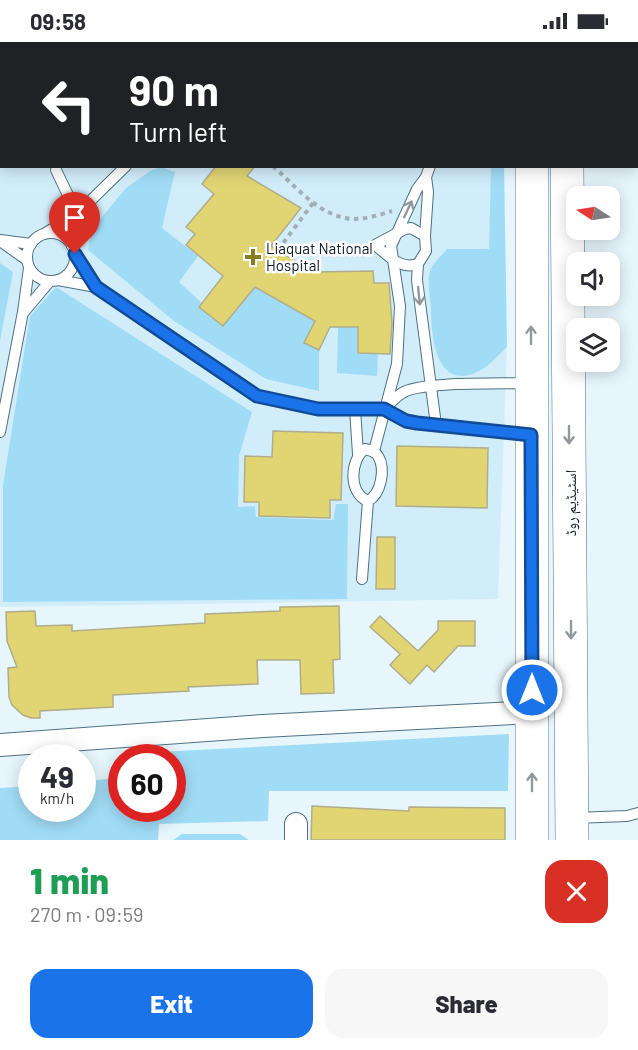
<!DOCTYPE html>
<html lang="en">
<head>
<meta charset="utf-8">
<style>
  :root { --surface:#fff; --page:#f7f7f7; --text:#2b2b33; --muted:#7c7c81; --accent:#1a73e8 }
  body { margin:0; font-family:Barlow,"Noto Naskh Arabic",sans-serif; background:var(--page); color:var(--text); height:100vh; display:flex; flex-direction:column; font-size:22px; white-space:nowrap }
  * { box-sizing:border-box; margin:0 }
  p { font-size:20px; color:var(--muted) }
  .icon { flex:none; width:33px; height:33px; fill:none; stroke:currentColor; stroke-width:2; stroke-linecap:round; stroke-linejoin:round }
  .map { position:relative; height:798px; overflow:hidden }
  .drawer { display:flex; flex-direction:column; background:var(--surface); flex:1 }
  .drawer>* { flex:none }
  .banner { position:absolute; left:0px; top:0px; width:639px; height:126px; box-shadow:0 3px 15px #0003; background:#202124; color:#fff; overflow:hidden }
  .needle { width:39px; rotate:282deg }
  .tools { position:absolute; left:566px; top:144px; display:grid; gap:12px }
  .tools a { display:grid; place-items:center; width:54px; height:54px; border-radius:12px; background:var(--surface); box-shadow:0 3px 15px #0003; font-size:30px }
  .speed { position:absolute; left:18px; top:702px; display:flex; gap:12px; font-size:30px; font-weight:700; text-align:center }
  .speed>* { display:grid; place-content:center; width:78px; height:78px; border-radius:50%; background:var(--surface); box-shadow:0 3px 15px #0003; line-height:1 }
  .speed small { font-size:15px; font-weight:400 }
  .speed .limit { border:9px solid #d22; background:#fff; color:#111 }
  .pin { position:absolute; display:grid; place-items:center; width:51px; height:51px; color:#fff; margin:-62px -26px; border-radius:50% 50% 50% 0; rotate:-45deg; box-shadow:0 0 6px #0007 }
  .pin .icon { rotate:45deg }
  .me { position:absolute; width:66px; margin:-33px; rotate:0deg; stroke-linejoin:round; filter:drop-shadow(0 0 4px #0008) }
  .turn { display:flex; align-items:center; gap:21px; height:126px; padding:0 30px; font-size:27px }
  .turn .icon { width:78px; height:78px; stroke-width:2.5 }
  .turn b { display:block; font-size:42px; line-height:51px }
  .round { display:grid; place-items:center; flex:none; width:63px; height:63px; border-radius:18px; background:var(--page) }
  .overview { display:flex; align-items:center; justify-content:space-between; height:102px; padding:0 30px }
  h1 { font-size:36px; font-weight:800; line-height:45px; color:#1e9e55 }
  .cta { display:flex; gap:12px; margin-top:auto; padding:12px 30px }
  .cta a { flex:1; height:69px; border-radius:18px; background:var(--accent); color:#fff; font-size:24px; font-weight:800; line-height:69px; text-align:center }
  .cta a+a { background:var(--page); color:var(--text) }
  .status { display:flex; justify-content:space-between; align-items:center; height:42px; padding:0 30px; background:var(--surface); direction:ltr }
  .status svg { height:16px; fill:currentColor }
  .map>svg:first-child { display:block }
  .built { fill:#d2edfa }
  .green { fill:#a1dcf6 }
  .building { fill:#e0d473; stroke:#b0ad8b; stroke-width:1.5 }
  .lines { fill:none; stroke-linecap:round; stroke-linejoin:round }
  .lane-casing { stroke:#4e7181; stroke-width:12 }
  .street-casing { stroke:#4e7181; stroke-width:24 }
  .primary-casing { stroke:#4e7181; stroke-width:34 }
  .path { stroke:#a1afb6; stroke-width:4; stroke-dasharray:4.5 4.5; stroke-linecap:butt }
  .lane { stroke:#fff; stroke-width:10 }
  .street { stroke:#fff; stroke-width:22 }
  .primary { stroke:#fff; stroke-width:33 }
  .oneway { stroke:#92989b }
  .route-casing { stroke:#114b97; stroke-width:15 }
  .route { stroke:#1a73e8; stroke-width:10 }
  .poi-dot { fill:#877d23; stroke:#fff; stroke-width:2 }
  .labels { text-anchor:middle; dominant-baseline:central; stroke-width:5; stroke-linejoin:round; paint-order:stroke }
  .poi-label { font-size:15px; fill:#0d1b21; stroke:#fff; text-anchor:start }
  .street-label { font-size:15px; fill:#0d1b21; stroke:#fff }
</style>
</head>
<body>
<div class="status"><b>09:58</b><svg viewBox="0 0 49 12"><path d="M0 12V9h3v3zM5 12V6h3v6zM10 12V3h3v9zM15 12V0h3v12zM26 1h20v11H26zM47 4h2v5h-2z"/></svg></div>
<div class="map">
<svg width="638" height="798" viewBox="0 0 638 798">
  <rect width="100%" height="100%" fill="#e7f6fd"/>
  <polygon class="built" points="0,0 501,0 2,2 2,124 504,125 507,305 498,557 0,565"/>
  <g class="green">
    <polygon points="161,125 175,130 162,186 198,214 179,240 202,261 199,265 222,284 255,245 315,279 304,301 319,308 319,349 266,337 174,279 88,208 92,187 126,146 150,129"/>
    <path d="M 491,125 L 504,125 L 507,305 C 498,313 490,324 479,329 C 436,351 431,294 431,266 C 430,255 427,238 430,229 C 433,221 442,213 447,207 L 489,207 Z"/>
    <polygon points="0,221 13,230 0,299"/>
    <polygon points="56,245 252,370 239,414 238,465 255,464 256,475 333,478 336,462 348,462 347,557 3,560 3,443 30,274"/>
    <polygon points="338,285 358,285 358,311 378,312 377,334 337,331"/>
    <polygon points="509,692 508,749 269,749 268,779 159,782 158,798 0,798 0,746 31,744 32,766 82,766 83,740 121,735 122,766 172,766 172,716 154,715 158,710"/>
    <polygon points="182,792 240,792 249,798 173,798"/>
  </g>
  <g class="building">
    <polygon points="216,124 255,124 247,134 301,166 271,204 313,230 373,229 374,241 389,241 392,281 390,312 358,311 358,285 330,285 319,308 304,301 315,279 255,245 223,284 199,265 223,234 186,203 195,192 186,185 214,152 202,142"/>
    <polygon points="273,389 343,391 341,458 330,458 330,476 259,474 259,460 244,460 245,414 272,415"/>
    <polygon points="397,404 488,406 487,466 396,464"/>
    <polygon points="377,495 395,495 395,547 376,547"/>
    <polygon points="339,564 340,617 333,618 334,651 301,652 300,618 257,618 258,642 188,645 189,649 113,653 113,665 40,669 40,676 31,676 23,673 12,663 9,655 8,626 17,625 7,599 6,570 35,569 36,584 72,583 72,589 205,581 205,572 280,569 280,565"/>
    <polygon points="380,574 418,609 438,588 438,579 475,579 475,604 458,604 434,630 427,623 410,642 390,623 400,612 370,585"/>
    <polygon points="312,764 409,769 409,765 505,766 505,798 311,798"/>
  </g>
  <g class="lines">
    <g class="lane-casing">
      <g id="lane">
        <polyline points="455,2 455,0"/>
        <polyline points="638,93 638,92"/>
        <polyline points="56,128 77,172 72,204"/>
        <polyline points="426,135 428,150 425,194 426,209 418,222 417,238 436,383"/>
        <circle cx="51" cy="215" r="24"/>
        <polyline points="44,192 77,172 126,124"/>
        <polyline points="0,198 31,202"/>
        <polyline points="0,199 27,218"/>
        <polyline points="75,212 96,245"/>
        <path d="M 418,222 C 400,228 389,214 375,203 L 405,187 L 411,186 L 425,194"/>
        <polyline points="58,238 96,245 257,354 318,367 384,367 407,379 417,381 529,392"/>
        <polyline points="24,270 50,239"/>
        <polyline points="355,367 358,412"/>
        <path d="M 385,367 C 390,361 396,355 402,351 C 419,339 505,342 530,341"/>
        <polyline points="0,390 23,270 29,226"/>
        <path d="M 365,407 C 370,408 375,409 378,414 C 386,427 381,452 368,459 C 348,451 350,418 365,407 Z"/>
        <polyline points="374,409 397,322 400,264 391,204 417,147 426,135 430,124"/>
        <polyline points="362,537 368,459"/>
        <polyline points="575,776 627,774 638,771"/>
      </g>
    </g>
    <g class="street-casing">
      <g id="street">
        <polyline points="0,703 263,684 532,670"/>
        <polyline points="296,798 296,782"/>
      </g>
    </g>
    <g class="primary-casing">
      <g id="primary">
        <polyline points="532,2 532,0"/>
        <polyline points="568,2 568,0"/>
        <polyline points="532,124 532,798"/>
        <polyline points="567,124 572,798"/>
      </g>
    </g>
    <g class="path">
      <path d="M 273,124 C 293,142 314,168 341,175 C 357,180 376,174 392,169"/>
      <polyline points="278,208 313,161"/>
    </g>
    <use href="#lane" class="lane"/>
    <use href="#street" class="street"/>
    <use href="#primary" class="primary"/>
  </g>
  <defs><path id="oneway-shaft" d="M-6 0H5M1.5-3L5.5 0L1.5 3" fill="none" stroke-width="1.6" stroke-linecap="round" stroke-linejoin="round" transform="scale(1.5)"/></defs>
  <g class="oneway">
    <use href="#oneway-shaft" transform="translate(408 167) rotate(-65)"/>
    <use href="#oneway-shaft" transform="translate(419 254) rotate(84)"/>
    <use href="#oneway-shaft" transform="translate(531 293) rotate(-90)"/>
    <use href="#oneway-shaft" transform="translate(569 393) rotate(90)"/>
    <use href="#oneway-shaft" transform="translate(571 588) rotate(90)"/>
    <use href="#oneway-shaft" transform="translate(532 740) rotate(-90)"/>
  </g>
  <g class="lines">
    <g class="route-casing">
      <polyline id="route" points="75,212 96,245 257,354 318,367 384,367 406,379 417,381 531,393 532,648"/>
    </g>
    <use href="#route" class="route"/>
  </g>
  <path class="poi-dot" d="M250 206h6v6h6v6h-6v6h-6v-6h-6v-6h6z"/>
  <g class="labels">
    <g class="poi-label">
      <text x="266" y="206">Liaquat National<tspan x="266" dy="17">Hospital</tspan></text>
    </g>
    <g class="street-label">
      <text transform="translate(570 461) rotate(-90)">اسٹیڈیم روڈ</text>
    </g>
  </g>
</svg>
<div class="tools">
<a><svg class="needle" viewBox="-14 -14 28 28"><path d="M0-13l5 13h-10z" fill="#e53935"/><path d="M0 13l5-13h-10z" fill="#7c7c81"/></svg></a>
<a><svg class="icon" aria-label="sound" viewBox="0 0 24 24"><path d="M4 9h4l5-4v14l-5-4H4zM17 9q2 3 0 6"/></svg></a>
<a><svg class="icon" aria-label="layers" viewBox="0 0 24 24"><path d="M12 4l9 5-9 5-9-5zM3 14l9 5 9-5"/></svg></a>
</div>
<div class="speed"><div>49<small>km/h</small></div><div class="limit">60</div></div>
<div class="pin" style="left:75px;top:212px;background:#d93025"><svg class="icon" aria-label="arrive" viewBox="0 0 24 24"><path d="M6 21V4h12l-3 4 3 4H6"/></svg></div>
<svg class="me" style="left:532px;top:648px" viewBox="-20 -20 40 40"><circle r="17" fill="#1a73e8" stroke="#fff" stroke-width="3"/><path d="M0-11L8 9 0 5-8 9z" fill="#fff"/></svg>
<div class="banner">
<div class="turn"><svg class="icon" aria-label="left" viewBox="0 0 24 24"><path d="M17 20v-9H6M10 6l-5 5 5 5"/></svg><div><b>90 m</b>Turn left</div></div>
</div>
</div>
<section class="drawer">
<div class="overview"><div><h1>1 min</h1><p>270 m · 09:59</p></div><a class="round" style="background:#d93025;color:#fff"><svg class="icon" aria-label="close" viewBox="0 0 24 24"><path d="M6 6l12 12M18 6L6 18"/></svg></a></div>
<div class="cta"><a>Exit</a><a>Share</a></div>
</section>
</body>
</html>
